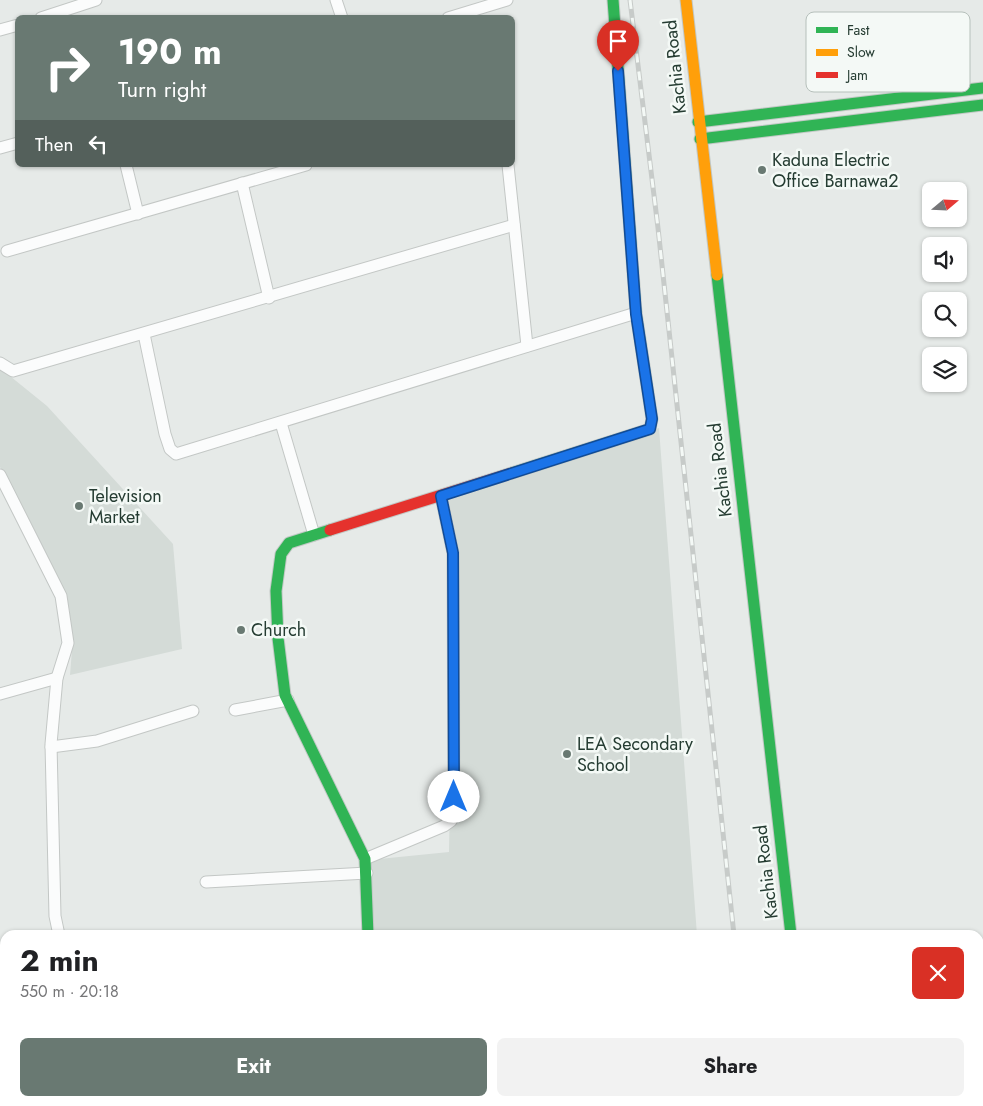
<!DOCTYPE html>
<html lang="en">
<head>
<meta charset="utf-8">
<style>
  :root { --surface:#fff; --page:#f2f2f2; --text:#202124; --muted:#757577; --accent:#697972 }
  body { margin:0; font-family:Jost,sans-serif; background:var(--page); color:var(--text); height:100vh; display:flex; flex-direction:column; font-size:19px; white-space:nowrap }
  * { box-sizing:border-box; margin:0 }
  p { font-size:16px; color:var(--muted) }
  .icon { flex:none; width:28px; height:28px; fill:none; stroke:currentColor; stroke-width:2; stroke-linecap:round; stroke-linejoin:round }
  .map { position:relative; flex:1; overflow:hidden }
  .details { position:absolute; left:0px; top:930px; width:984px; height:176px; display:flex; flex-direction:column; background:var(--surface); border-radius:15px 15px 0 0; box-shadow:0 1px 4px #0004 }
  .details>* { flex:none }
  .banner { position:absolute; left:15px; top:15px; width:500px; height:152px; border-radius:8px; box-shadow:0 1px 4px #0004; background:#697972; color:#fff; overflow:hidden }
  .needle { width:32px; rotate:71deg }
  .tools { position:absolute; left:922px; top:182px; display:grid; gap:10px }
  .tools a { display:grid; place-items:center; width:45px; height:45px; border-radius:8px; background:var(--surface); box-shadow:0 1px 4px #0004; font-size:25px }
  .pin { position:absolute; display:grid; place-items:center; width:42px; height:42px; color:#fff; margin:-51px -21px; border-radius:50% 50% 50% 0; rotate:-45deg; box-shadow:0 0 5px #0007 }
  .pin .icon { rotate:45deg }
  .me { position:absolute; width:55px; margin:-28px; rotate:0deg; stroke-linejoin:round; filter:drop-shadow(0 0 4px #0008) }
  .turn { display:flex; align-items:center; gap:18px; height:105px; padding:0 20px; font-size:22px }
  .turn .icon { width:65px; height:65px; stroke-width:2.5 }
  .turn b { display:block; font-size:35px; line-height:42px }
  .then { display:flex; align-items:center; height:48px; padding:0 20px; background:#0003; gap:10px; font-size:19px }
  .round { display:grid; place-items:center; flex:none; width:52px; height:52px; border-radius:8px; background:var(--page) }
  .overview { display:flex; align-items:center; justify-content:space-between; height:85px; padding:0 20px }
  h1 { font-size:30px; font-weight:700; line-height:38px }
  .primary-button { display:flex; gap:10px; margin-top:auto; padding:10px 20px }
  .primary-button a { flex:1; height:58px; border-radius:8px; background:var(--accent); color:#fff; font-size:20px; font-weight:700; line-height:58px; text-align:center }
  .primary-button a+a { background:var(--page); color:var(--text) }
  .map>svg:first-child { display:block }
  .built { fill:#d4dbd7 }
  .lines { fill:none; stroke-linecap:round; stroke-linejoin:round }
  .street-casing { stroke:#c3c7c5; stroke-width:13 }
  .fast-casing { stroke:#c2c8c5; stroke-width:13 }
  .slow-casing { stroke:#c2c8c5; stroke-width:13 }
  .jam-casing { stroke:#c2c8c5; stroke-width:13 }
  .street { stroke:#fbfcfc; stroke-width:11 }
  .fast { stroke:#30b455; stroke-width:11 }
  .slow { stroke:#ff9f0a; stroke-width:11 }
  .jam { stroke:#e5322d; stroke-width:11 }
  .rail-casing { stroke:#c7cbc9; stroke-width:5 }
  .rail { stroke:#f4f9f6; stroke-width:3; stroke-dasharray:9; stroke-linecap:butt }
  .route-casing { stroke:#114b97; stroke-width:12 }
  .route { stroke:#1a73e8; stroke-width:9 }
  .poi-dot { fill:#697972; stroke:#f4f9f6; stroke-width:2 }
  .labels { text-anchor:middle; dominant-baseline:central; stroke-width:5; stroke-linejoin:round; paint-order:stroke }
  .street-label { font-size:18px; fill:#253c32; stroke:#f4f9f6 }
  .poi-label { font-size:18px; fill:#253c32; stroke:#f4f9f6; text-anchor:start }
  .key { fill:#f4f9f6; stroke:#b6c0bb; stroke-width:1 }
  .key-label { font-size:14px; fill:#253c32 }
</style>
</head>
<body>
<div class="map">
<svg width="983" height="1106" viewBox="0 0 983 1106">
  <rect width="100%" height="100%" fill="#e6eae8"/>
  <g class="built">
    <polygon points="0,368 47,406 173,544 182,649 70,675 72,650 69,607 0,467"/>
    <polygon points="659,428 697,935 369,935 369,860 449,852 454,572 440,500"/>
    <rect x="370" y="1101" width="339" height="5"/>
  </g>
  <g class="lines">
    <g class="street-casing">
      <g id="street">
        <polyline points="336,0 342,18"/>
        <polyline points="41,18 96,0"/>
        <polyline points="448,18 507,0"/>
        <polyline points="0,30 18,25"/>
        <polyline points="0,148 18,143"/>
        <polyline points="126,165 138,214"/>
        <polyline points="508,165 527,346"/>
        <polyline points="242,183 269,298"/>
        <polyline points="7,251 306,165"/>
        <polyline points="144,334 165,434 170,449 176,454 636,313"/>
        <polyline points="0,363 13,371 514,225"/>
        <polyline points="281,423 314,535"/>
        <polyline points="0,475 61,596 68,643 57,678 51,744 55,916 59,935"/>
        <polyline points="0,694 57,678"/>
        <polyline points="235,710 288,700"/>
        <polyline points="51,747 97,741 193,711"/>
        <polyline points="365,859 444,826 451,821 454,815 453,553 441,496"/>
        <polyline points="206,882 367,873"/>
        <polyline points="0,1047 5,1045"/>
        <polyline points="90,1101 91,1106"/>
        <polyline points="370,1101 370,1106"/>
      </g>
    </g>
    <g class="fast-casing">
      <g id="fast">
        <polyline points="698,122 983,88"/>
        <polyline points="700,139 983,105"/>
        <polyline points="717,275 791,935"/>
        <polyline points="512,473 650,429 652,419 636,313 613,0"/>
        <polyline points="330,530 289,543 281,554 276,591 278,638 285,695 365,859 368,935"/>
        <polyline points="810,1101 811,1106"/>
      </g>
    </g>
    <g class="slow-casing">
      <polyline id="slow" points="686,0 717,275"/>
    </g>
    <g class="jam-casing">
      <polyline id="jam" points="330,530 512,473"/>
    </g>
    <use href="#street" class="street"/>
    <use href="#fast" class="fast"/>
    <use href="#slow" class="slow"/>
    <use href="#jam" class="jam"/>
    <g class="rail-casing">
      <g id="rail">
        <polyline points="630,0 658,228 734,935"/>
        <polyline points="751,1101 752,1106"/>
      </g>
    </g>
    <use href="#rail" class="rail"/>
  </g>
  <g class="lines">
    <g class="route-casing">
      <polyline id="route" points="454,797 453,553 441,496 650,429 652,419 636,314 618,71"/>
    </g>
    <use href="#route" class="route"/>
  </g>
  <g class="poi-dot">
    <circle cx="762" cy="170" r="5"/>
    <circle cx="79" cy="506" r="5"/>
    <circle cx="241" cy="630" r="5"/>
    <circle cx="567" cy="754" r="5"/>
  </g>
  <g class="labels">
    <g class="street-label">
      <text transform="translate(675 67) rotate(-96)">Kachia Road</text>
      <text transform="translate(720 470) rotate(-97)">Kachia Road</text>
      <text transform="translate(766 872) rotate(-97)">Kachia Road</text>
    </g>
    <g class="poi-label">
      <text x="772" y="160">Kaduna Electric<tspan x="772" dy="21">Office Barnawa2</tspan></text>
      <text x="89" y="496">Television<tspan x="89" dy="21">Market</tspan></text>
      <text x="251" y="630">Church</text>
      <text x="577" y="744">LEA Secondary<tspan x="577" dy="21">School</tspan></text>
    </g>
  </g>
  <rect x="806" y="12" width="164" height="80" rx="8" class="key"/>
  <rect x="816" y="27" width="22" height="6" fill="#30b455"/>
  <rect x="816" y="49" width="22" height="7" fill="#ff9f0a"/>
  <rect x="816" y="72" width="22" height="6" fill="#e5322d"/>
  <g class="key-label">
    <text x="847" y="35">Fast</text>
    <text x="847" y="57">Slow</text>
    <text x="847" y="80">Jam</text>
  </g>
</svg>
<div class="tools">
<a><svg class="needle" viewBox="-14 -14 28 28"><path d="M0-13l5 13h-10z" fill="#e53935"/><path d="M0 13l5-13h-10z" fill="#757577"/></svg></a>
<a><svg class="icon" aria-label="sound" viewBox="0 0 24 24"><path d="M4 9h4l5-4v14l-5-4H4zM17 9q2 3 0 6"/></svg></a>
<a><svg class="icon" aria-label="search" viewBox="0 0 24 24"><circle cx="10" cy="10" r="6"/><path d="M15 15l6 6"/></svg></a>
<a><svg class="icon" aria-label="layers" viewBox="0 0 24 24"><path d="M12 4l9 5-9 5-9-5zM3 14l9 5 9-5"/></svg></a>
</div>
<div class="pin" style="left:618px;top:71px;background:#d93025"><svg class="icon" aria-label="arrive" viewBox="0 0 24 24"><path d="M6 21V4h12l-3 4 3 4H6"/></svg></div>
<svg class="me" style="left:454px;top:797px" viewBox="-20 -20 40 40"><circle r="19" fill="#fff"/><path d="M0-13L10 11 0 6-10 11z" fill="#1a73e8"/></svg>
<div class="banner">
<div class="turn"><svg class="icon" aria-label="right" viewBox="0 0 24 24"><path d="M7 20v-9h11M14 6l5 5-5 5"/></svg><div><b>190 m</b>Turn right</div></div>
<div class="then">Then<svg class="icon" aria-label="left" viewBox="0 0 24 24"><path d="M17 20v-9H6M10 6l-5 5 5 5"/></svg></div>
</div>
<section class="details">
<div class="overview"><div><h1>2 min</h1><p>550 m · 20:18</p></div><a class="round" style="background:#d93025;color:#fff"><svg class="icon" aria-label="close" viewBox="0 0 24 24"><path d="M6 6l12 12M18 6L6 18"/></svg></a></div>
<div class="primary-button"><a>Exit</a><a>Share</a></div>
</section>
</div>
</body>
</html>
